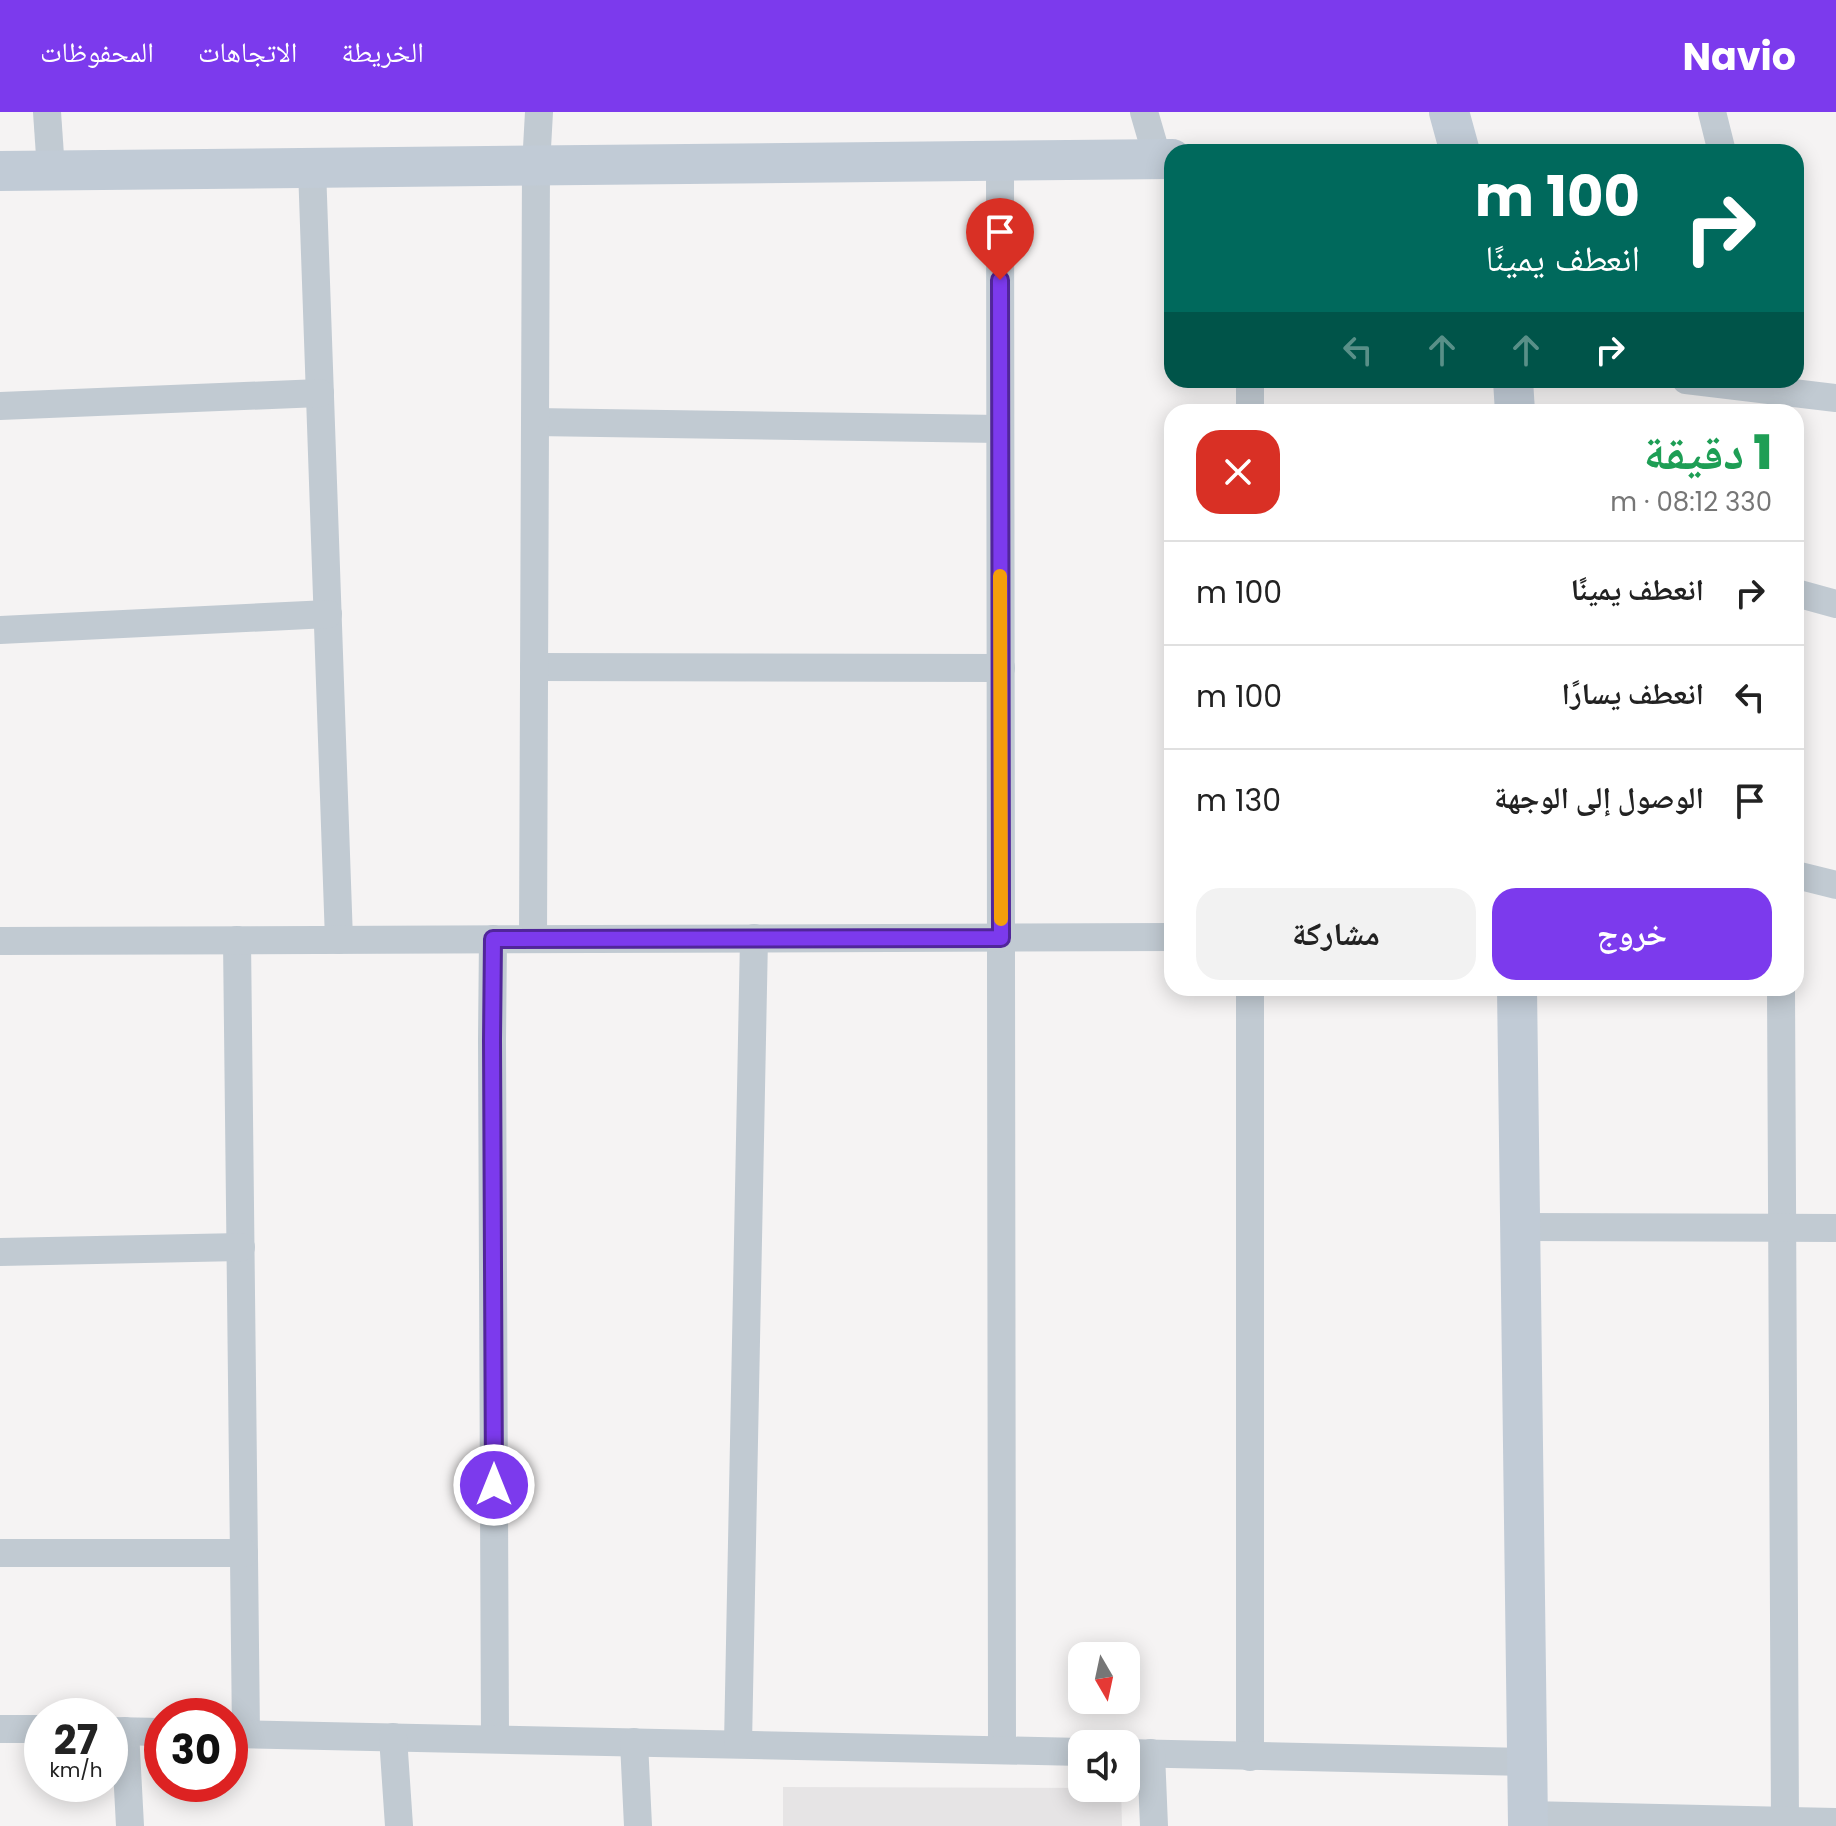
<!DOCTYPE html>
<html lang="ar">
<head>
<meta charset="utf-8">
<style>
  :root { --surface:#fff; --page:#f2f2f2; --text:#222; --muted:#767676; --line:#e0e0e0; --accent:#7c3aed }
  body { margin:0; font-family:Poppins,"Noto Naskh Arabic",sans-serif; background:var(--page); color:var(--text); direction:rtl; height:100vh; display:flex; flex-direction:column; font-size:30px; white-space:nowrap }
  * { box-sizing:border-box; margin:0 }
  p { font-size:26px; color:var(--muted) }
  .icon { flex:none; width:44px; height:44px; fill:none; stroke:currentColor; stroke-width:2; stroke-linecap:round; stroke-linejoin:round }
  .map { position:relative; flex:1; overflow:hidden; direction:ltr }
  .sheet { position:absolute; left:1164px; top:292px; width:640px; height:592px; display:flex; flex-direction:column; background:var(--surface); border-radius:24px; box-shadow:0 4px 20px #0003; direction:rtl }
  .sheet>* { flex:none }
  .hud { position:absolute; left:1164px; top:32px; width:640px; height:244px; border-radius:24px; box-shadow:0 4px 20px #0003; direction:rtl; background:#00695c; color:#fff; overflow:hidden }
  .needle { width:52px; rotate:171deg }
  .fabs { position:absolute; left:1068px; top:1530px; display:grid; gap:16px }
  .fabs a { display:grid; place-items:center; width:72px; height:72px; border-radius:16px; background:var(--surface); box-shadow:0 4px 20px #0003; font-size:40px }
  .speed { position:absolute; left:24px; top:1586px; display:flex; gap:16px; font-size:40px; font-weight:700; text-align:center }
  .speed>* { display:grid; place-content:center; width:104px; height:104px; border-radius:50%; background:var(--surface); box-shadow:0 4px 20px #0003; line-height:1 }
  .speed small { font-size:20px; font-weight:400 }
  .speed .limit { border:12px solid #d22; background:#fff; color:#111 }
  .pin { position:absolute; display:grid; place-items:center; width:68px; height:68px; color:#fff; margin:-82px -34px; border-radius:50% 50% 50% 0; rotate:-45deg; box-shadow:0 0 8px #0007 }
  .pin .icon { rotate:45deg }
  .me { position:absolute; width:88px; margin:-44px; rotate:0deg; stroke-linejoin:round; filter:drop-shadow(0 0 6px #0008) }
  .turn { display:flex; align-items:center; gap:28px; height:168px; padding:0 32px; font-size:36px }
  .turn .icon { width:104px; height:104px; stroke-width:2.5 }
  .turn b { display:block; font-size:56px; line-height:68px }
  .lanes { display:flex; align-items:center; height:76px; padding:0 32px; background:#0003; justify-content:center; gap:40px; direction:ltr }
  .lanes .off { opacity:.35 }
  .round { display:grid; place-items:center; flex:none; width:84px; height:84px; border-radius:24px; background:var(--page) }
  .summary { display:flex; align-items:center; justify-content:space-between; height:136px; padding:0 32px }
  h1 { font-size:48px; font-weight:800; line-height:60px; color:#1e9e55 }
  .button { display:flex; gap:16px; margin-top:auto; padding:16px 32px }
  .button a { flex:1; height:92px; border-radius:24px; background:var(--accent); color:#fff; font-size:32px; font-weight:800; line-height:92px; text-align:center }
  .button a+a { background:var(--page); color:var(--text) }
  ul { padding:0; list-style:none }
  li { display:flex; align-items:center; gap:24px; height:104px; padding:0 32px; border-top:2px solid var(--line) }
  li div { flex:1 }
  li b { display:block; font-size:30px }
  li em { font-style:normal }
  header { display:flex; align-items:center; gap:48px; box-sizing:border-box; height:112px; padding:0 40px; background:var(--accent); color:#fff }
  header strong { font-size:38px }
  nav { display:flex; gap:44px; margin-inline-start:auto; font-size:28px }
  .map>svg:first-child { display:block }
  .education { fill:#e6e4e5 }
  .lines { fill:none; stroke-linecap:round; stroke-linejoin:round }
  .street { stroke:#c1cad2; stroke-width:28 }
  .secondary { stroke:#c1cbd6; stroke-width:40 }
  .route-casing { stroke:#51269a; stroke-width:20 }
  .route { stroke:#7c3aed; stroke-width:14 }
  .slow { stroke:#f59e0b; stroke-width:14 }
</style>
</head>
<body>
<header>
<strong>Navio</strong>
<nav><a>الخريطة</a><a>الاتجاهات</a><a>المحفوظات</a></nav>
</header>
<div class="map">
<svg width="1836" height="1714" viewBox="0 0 1836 1714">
  <rect width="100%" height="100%" fill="#f5f3f3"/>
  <polygon class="education" points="783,1675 1121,1676 1122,1714 783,1714"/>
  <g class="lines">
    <g class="street">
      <polyline points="47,0 51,58"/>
      <polyline points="1144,0 1158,48"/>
      <polyline points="1712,0 1722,40"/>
      <polyline points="1000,49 1002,1638"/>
      <polyline points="312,56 339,828"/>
      <polyline points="1250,268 1250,300"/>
      <polyline points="1686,268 1836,286"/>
      <polyline points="0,294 320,281"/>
      <polyline points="535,310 1000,317"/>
      <polyline points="1796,481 1836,492"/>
      <polyline points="0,518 328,502"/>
      <polyline points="534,555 1001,556"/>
      <polyline points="1796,763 1836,773"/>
      <polyline points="493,827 492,928 495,1627"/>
      <polyline points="533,827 536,54 539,0"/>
      <polyline points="237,828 246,1622"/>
      <polyline points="0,829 1172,825"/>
      <polyline points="1250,876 1250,1645"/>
      <polyline points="1781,876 1785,1714"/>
      <polyline points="1520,1115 1836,1116"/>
      <polyline points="0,1140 241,1135"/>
      <polyline points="0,1441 244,1441"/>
      <polyline points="0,1617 42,1617"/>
      <polyline points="110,1619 162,1620"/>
      <polyline points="125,1619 130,1714"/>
      <polyline points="230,1622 1082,1640"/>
      <polyline points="393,1625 399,1714"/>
      <polyline points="634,1630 638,1714"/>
      <polyline points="738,1632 754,826"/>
      <polyline points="1126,1641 1527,1650"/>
      <polyline points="1151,1641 1154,1714"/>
      <polyline points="1528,1703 1836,1710"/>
    </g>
    <g class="secondary">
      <polyline points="1449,0 1460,40"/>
      <polyline points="0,59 1172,47"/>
      <polyline points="1513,268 1515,300"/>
      <polyline points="1517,876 1528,1714"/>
    </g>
  </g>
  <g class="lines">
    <g class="route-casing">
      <polyline id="route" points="494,1373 492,928 493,827 1001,826 1000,168"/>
    </g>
    <use href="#route" class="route"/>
    <polyline class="slow" points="1000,464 1001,807"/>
  </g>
</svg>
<div class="fabs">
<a><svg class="needle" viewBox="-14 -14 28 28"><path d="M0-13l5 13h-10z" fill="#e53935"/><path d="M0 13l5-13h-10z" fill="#767676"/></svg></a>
<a><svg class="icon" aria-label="sound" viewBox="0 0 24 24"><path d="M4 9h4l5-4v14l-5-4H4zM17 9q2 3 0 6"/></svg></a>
</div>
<div class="speed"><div>27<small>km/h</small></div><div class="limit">30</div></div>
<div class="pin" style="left:1000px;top:168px;background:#d93025"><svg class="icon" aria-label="arrive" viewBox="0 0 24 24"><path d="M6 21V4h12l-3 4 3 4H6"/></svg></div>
<svg class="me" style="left:494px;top:1373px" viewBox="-20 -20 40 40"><circle r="17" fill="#7c3aed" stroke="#fff" stroke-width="3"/><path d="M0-11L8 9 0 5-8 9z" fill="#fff"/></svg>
<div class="hud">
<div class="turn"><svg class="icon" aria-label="right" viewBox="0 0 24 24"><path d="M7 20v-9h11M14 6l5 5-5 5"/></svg><div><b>100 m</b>انعطف يمينًا</div></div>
<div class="lanes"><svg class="icon off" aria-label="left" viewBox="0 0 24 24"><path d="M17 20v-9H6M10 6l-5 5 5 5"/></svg><svg class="icon off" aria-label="ahead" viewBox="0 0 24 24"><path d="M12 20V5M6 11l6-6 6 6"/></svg><svg class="icon off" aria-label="ahead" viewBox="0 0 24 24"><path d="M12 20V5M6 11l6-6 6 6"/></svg><svg class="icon" aria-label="right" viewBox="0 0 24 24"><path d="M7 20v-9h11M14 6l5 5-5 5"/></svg></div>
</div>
<section class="sheet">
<div class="summary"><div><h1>1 دقيقة</h1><p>330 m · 08:12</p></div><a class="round" style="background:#d93025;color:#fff"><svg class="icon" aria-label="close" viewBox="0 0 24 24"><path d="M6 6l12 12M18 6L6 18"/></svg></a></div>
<ul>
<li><svg class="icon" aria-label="right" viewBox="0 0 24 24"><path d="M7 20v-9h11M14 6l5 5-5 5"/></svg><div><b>انعطف يمينًا</b></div><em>100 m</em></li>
<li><svg class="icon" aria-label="left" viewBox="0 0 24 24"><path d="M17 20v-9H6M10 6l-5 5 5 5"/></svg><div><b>انعطف يسارًا</b></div><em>100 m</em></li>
<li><svg class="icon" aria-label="arrive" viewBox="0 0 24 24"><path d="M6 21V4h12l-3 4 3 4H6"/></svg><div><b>الوصول إلى الوجهة</b></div><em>130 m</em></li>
</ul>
<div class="button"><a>خروج</a><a>مشاركة</a></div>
</section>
</div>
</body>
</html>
